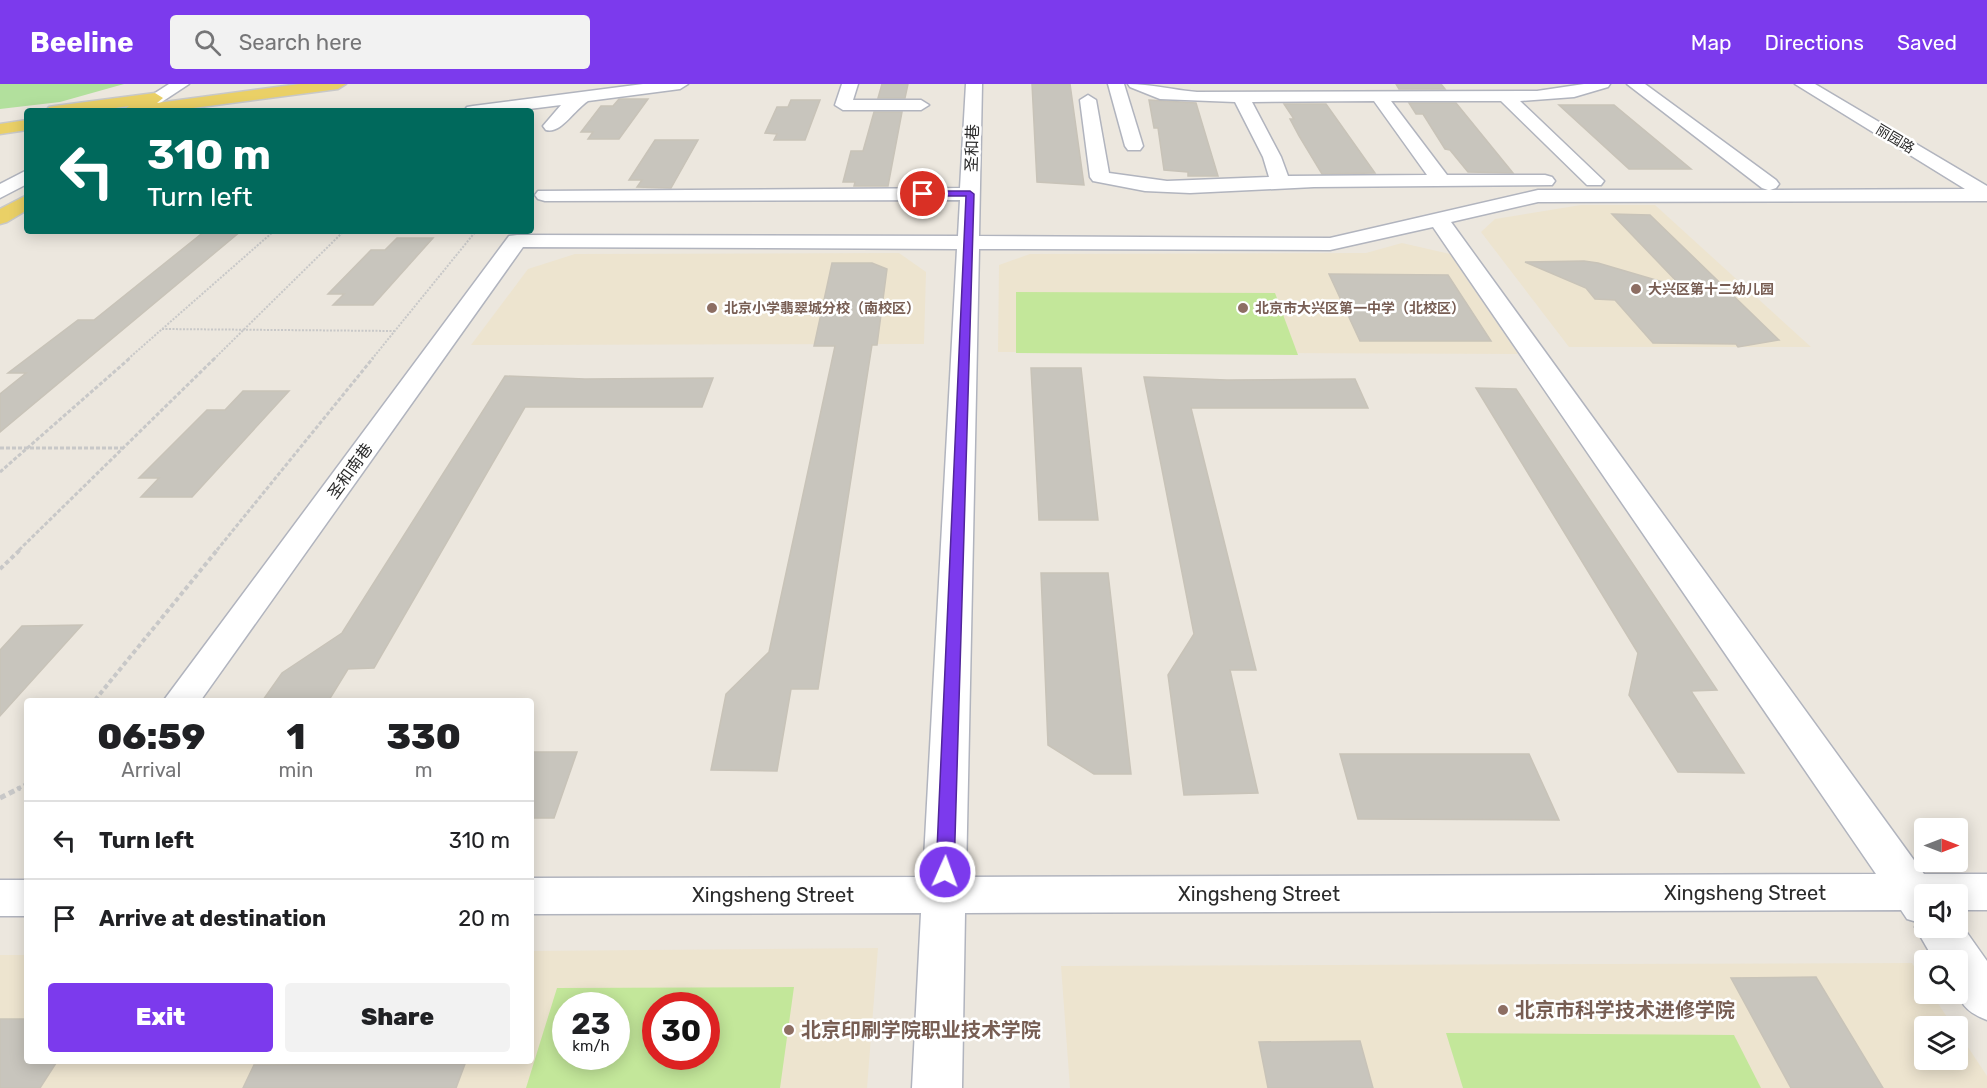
<!DOCTYPE html>
<html lang="en">
<head>
<meta charset="utf-8">
<style>
  :root { --surface:#fff; --page:#f2f2f2; --text:#202124; --muted:#757577; --line:#e0e0e0; --accent:#7c3aed }
  body { margin:0; font-family:Rubik,"Noto Sans SC",sans-serif; background:var(--page); color:var(--text); height:100vh; display:flex; flex-direction:column; font-size:22px; white-space:nowrap }
  * { box-sizing:border-box; margin:0 }
  p { font-size:20px; color:var(--muted) }
  .icon { flex:none; width:33px; height:33px; fill:none; stroke:currentColor; stroke-width:2; stroke-linecap:round; stroke-linejoin:round }
  .map { position:relative; flex:1; overflow:hidden }
  .panel { position:absolute; left:24px; top:614px; width:510px; height:366px; display:flex; flex-direction:column; background:var(--surface); border-radius:6px; box-shadow:0 3px 15px #0003 }
  .panel>* { flex:none }
  .hud { position:absolute; left:24px; top:24px; width:510px; height:126px; border-radius:6px; box-shadow:0 3px 15px #0003; background:#00695c; color:#fff; overflow:hidden }
  .needle { width:39px; rotate:90deg }
  .buttons { position:absolute; left:1914px; top:734px; display:grid; gap:12px }
  .buttons a { display:grid; place-items:center; width:54px; height:54px; border-radius:6px; background:var(--surface); box-shadow:0 3px 15px #0003; font-size:30px }
  .speed { position:absolute; left:552px; top:908px; display:flex; gap:12px; font-size:30px; font-weight:700; text-align:center }
  .speed>* { display:grid; place-content:center; width:78px; height:78px; border-radius:50%; background:var(--surface); box-shadow:0 3px 15px #0003; line-height:1 }
  .speed small { font-size:15px; font-weight:400 }
  .speed .limit { border:9px solid #d22; background:#fff; color:#111 }
  .pin { position:absolute; display:grid; place-items:center; width:51px; height:51px; color:#fff; margin:-26px; border:3px solid #fff; border-radius:50%; box-shadow:0 2px 6px #0007 }
  .me { position:absolute; width:66px; margin:-33px; rotate:2deg; stroke-linejoin:round; filter:drop-shadow(0 0 4px #0008) }
  .turn { display:flex; align-items:center; gap:21px; height:126px; padding:0 24px; font-size:27px }
  .turn .icon { width:78px; height:78px; stroke-width:2.5 }
  .turn b { display:block; font-size:42px; line-height:51px }
  .eta { display:flex; justify-content:space-evenly; align-items:center; height:102px; text-align:center }
  .eta b { font-size:36px; font-weight:800; line-height:42px }
  .primary-button { display:flex; gap:12px; margin-top:auto; padding:12px 24px }
  .primary-button a { flex:1; height:69px; border-radius:6px; background:var(--accent); color:#fff; font-size:24px; font-weight:800; line-height:69px; text-align:center }
  .primary-button a+a { background:var(--page); color:var(--text) }
  ul { padding:0; list-style:none }
  li { display:flex; align-items:center; gap:18px; height:78px; padding:0 24px; border-top:2px solid var(--line) }
  li div { flex:1 }
  li b { display:block; font-size:22px }
  li em { font-style:normal }
  header { display:flex; align-items:center; gap:36px; box-sizing:border-box; height:84px; padding:0 30px; background:var(--accent); color:#fff }
  header strong { font-size:28px }
  nav { display:flex; gap:33px; margin-inline-start:auto; font-size:21px }
  .search { width:420px; height:54px; background:var(--page); display:flex; align-items:center; gap:15px; box-sizing:border-box; padding:0 21px; border-radius:6px; color:var(--muted); font-size:22px }
  .map>svg:first-child { display:block }
  .education { fill:#ede4cf; fill-rule:evenodd }
  .green { fill:#b2e09d }
  .pitch { fill:#c3e79a; fill-rule:evenodd }
  .building { fill:#c8c5bd; stroke:#c8c3b8; stroke-width:1.5 }
  .lines { fill:none; stroke-linecap:round; stroke-linejoin:round }
  .minor-casing { stroke:#b1b4be; stroke-width:3 }
  .major-casing { stroke:#c8c8c8; stroke-width:3 }
  .path-far3 { stroke:#c8c8c8; stroke-width:2; stroke-dasharray:2 1.5; stroke-linecap:butt }
  .path-far2 { stroke:#c8c8c8; stroke-width:3; stroke-dasharray:4 2; stroke-linecap:butt }
  .path-far1 { stroke:#c8c8c8; stroke-width:4; stroke-dasharray:4.5 3; stroke-linecap:butt }
  .path { stroke:#c8c8c8; stroke-width:5; stroke-dasharray:6 4; stroke-linecap:butt }
  .minor { fill:#fff; fill-rule:evenodd }
  .major { fill:#ead066; fill-rule:evenodd }
  .route { fill:#7c3aed; stroke:#51269a; stroke-width:1.5 }
  .education-dot { fill:#8d6e63; stroke:#fff; stroke-width:2 }
  .labels { text-anchor:middle; dominant-baseline:central; stroke-width:5; stroke-linejoin:round; paint-order:stroke }
  .far-street-label { font-size:14px; fill:#2b2b2b; stroke:#fff }
  .far-education-label { font-size:14px; font-weight:bold; fill:#785e54; stroke:#fff; text-anchor:start }
  .street-label { font-size:16px; fill:#2b2b2b; stroke:#fff }
  .near-street-label { font-size:20px; fill:#2b2b2b; stroke:#fff }
  .near-education-label { font-size:20px; font-weight:bold; fill:#785e54; stroke:#fff; text-anchor:start }
</style>
</head>
<body>
<header>
<strong>Beeline</strong>
<div class="search"><svg class="icon" aria-label="search" viewBox="0 0 24 24"><circle cx="10" cy="10" r="6"/><path d="M15 15l6 6"/></svg>Search here</div>
<nav><a>Map</a><a>Directions</a><a>Saved</a></nav>
</header>
<div class="map">
<svg width="1987" height="1004" viewBox="0 0 1987 1004">
  <rect width="100%" height="100%" fill="#ece7de"/>
  <g class="education">
    <polygon points="1581,121 1655,121 1811,263 1569,263 1481,148 1495,135"/>
    <polygon points="1402,159 1450,170 1518,270 998,268 999,181 1030,170 1366,169"/>
    <polygon points="899,169 926,188 924,260 471,261 528,185 575,170"/>
    <path d="M 878,864 L 867,1004 L 0,1004 L 0,871 L 27,871 L 27,976 L 531,976 L 531,867 ZM 566,921 L 616,921 L 616,972 L 566,972 ZM 656,921 L 706,921 L 706,972 L 656,972 Z"/>
    <polygon points="1912,879 1924,899 1924,909 1931,909 1953,942 1924,942 1924,975 1958,975 1958,948 1987,992 1987,1004 1070,1004 1061,882"/>
  </g>
  <polygon class="green" points="0,0 124,0 60,18 0,25"/>
  <g class="pitch">
    <polygon points="1016,208 1275,209 1298,271 1016,269"/>
    <path d="M 794,903 L 780,1004 L 526,1004 L 557,904 ZM 566,921 L 616,921 L 616,972 L 566,972 ZM 656,921 L 706,921 L 706,972 L 656,972 Z"/>
    <polygon points="1446,949 1734,951 1761,1004 1463,1004"/>
  </g>
  <g class="building">
    <polygon points="882,0 908,0 905,14 878,14"/>
    <polygon points="1032,0 1070,0 1084,101 1037,98"/>
    <polygon points="1396,0 1441,0 1445,5 1399,5"/>
    <polygon points="619,15 648,15 619,55 588,55 593,48 581,48 601,22 613,22"/>
    <polygon points="791,16 820,16 805,56 774,56 777,50 765,49 777,23 788,23"/>
    <polygon points="1149,16 1196,19 1218,92 1188,92 1188,88 1164,86 1158,44 1154,44"/>
    <polygon points="1409,19 1456,19 1513,89 1468,88 1450,66 1445,65 1423,30 1416,30"/>
    <polygon points="1284,20 1326,20 1375,89 1322,90 1299,52 1290,35 1294,35"/>
    <polygon points="1559,21 1614,21 1691,85 1629,85"/>
    <polygon points="874,28 902,28 888,102 854,102 855,98 843,98 851,67 863,67"/>
    <polygon points="655,56 698,56 671,104 637,103 642,96 629,96"/>
    <polygon points="1612,130 1650,131 1779,256 1738,263 1736,260 1653,259 1615,216 1595,215 1586,204 1525,178 1584,177 1598,179 1683,204"/>
    <polygon points="205,147 241,147 0,348 0,310 26,289 8,289 78,236 94,236"/>
    <polygon points="397,154 433,154 373,221 333,221 344,210 328,210 371,166 385,166"/>
    <polygon points="832,179 872,179 887,185 877,261 872,261 818,605 791,605 777,687 711,686 726,610 769,568 835,262 814,262"/>
    <polygon points="1329,190 1448,191 1491,257 1360,257"/>
    <polygon points="1031,284 1081,284 1098,436 1039,436"/>
    <polygon points="505,292 585,295 713,294 702,323 525,323 374,584 348,585 329,616 263,616 282,589 342,549"/>
    <polygon points="1144,293 1227,296 1355,295 1368,324 1191,324 1256,586 1230,586 1258,709 1184,711 1168,591 1194,550"/>
    <polygon points="1476,304 1516,305 1717,606 1691,607 1744,689 1678,688 1629,611 1638,569"/>
    <polygon points="243,307 289,307 192,413 141,413 159,394 139,394 207,326 225,326"/>
    <polygon points="1041,489 1108,489 1131,690 1094,690 1048,661"/>
    <polygon points="82,541 0,632 0,566 22,542"/>
    <polygon points="531,668 577,668 554,734 531,734"/>
    <polygon points="1340,670 1529,670 1559,736 1358,735"/>
    <polygon points="1816,893 1883,1004 1791,1004 1731,894"/>
    <polygon points="0,935 27,935 27,976 58,976 40,1004 0,1004"/>
    <polygon points="1360,957 1373,1004 1268,1004 1259,958"/>
    <polygon points="465,980 456,1004 243,1004 254,981"/>
  </g>
  <g class="lines">
    <g class="minor-casing">
      <g id="minor">
        <polygon points="169,0 189,0 148,27 127,27"/>
        <path d="M 643,0 L 688,0 L 680,5 L 588,17 C 573,27 561,50 546,46 L 543,42 L 561,21 L 513,27 L 464,27 L 467,23 L 473,22 Z"/>
        <polygon points="842,0 858,0 853,16 921,16 929,21 921,26 843,26 835,21"/>
        <path d="M 966,0 L 982,0 L 979,152 L 1330,154 L 1538,106 L 1768,106 L 1762,104 L 1627,0 L 1645,0 L 1776,96 L 1779,100 L 1776,104 L 1770,106 L 1965,105 L 1795,0 L 1815,0 L 1987,102 L 1987,117 L 1538,118 L 1451,138 L 1924,790 L 1987,790 L 1987,826 L 1958,826 L 1958,810 L 1924,810 L 1924,843 L 1958,843 L 1958,836 L 1987,877 L 1987,936 C 1953,923 1958,907 1958,876 L 1934,876 L 1915,843 L 1917,838 L 1907,835 L 1901,826 L 965,829 L 962,1004 L 912,1004 L 921,829 L 531,830 L 531,794 L 923,793 L 957,165 L 523,163 L 201,616 L 164,616 L 509,152 L 517,151 L 958,152 L 960,116 L 545,117 L 538,115 L 535,111 L 538,107 L 960,104 ZM 1433,143 L 1876,790 L 966,793 L 979,165 L 1330,166 Z"/>
        <polygon points="1108,0 1124,0 1143,62 1140,66 1128,66 1125,62"/>
        <path d="M 1128,0 C 1151,0 1173,6 1197,8 L 1537,7 L 1584,0 L 1610,0 L 1608,3 L 1574,13 L 1520,17 L 1604,97 L 1601,101 L 1587,101 L 1501,17 L 1391,17 L 1447,91 L 1545,91 L 1552,93 L 1555,97 L 1552,101 L 1314,103 L 1190,109 L 1145,107 L 1093,97 L 1090,93 L 1080,16 L 1088,11 L 1096,16 L 1109,89 L 1167,97 L 1269,93 L 1263,73 L 1235,18 L 1160,15 L 1130,3 ZM 1374,17 L 1427,91 L 1288,92 L 1281,73 L 1252,18 Z"/>
        <polygon points="27,86 27,100 0,114 0,100"/>
        <rect x="0" y="796" width="27" height="36"/>
      </g>
    </g>
    <g class="major-casing">
      <g id="major">
        <polygon points="300,0 346,0 338,5 170,27 122,27 129,22 94,27 46,27 49,23 55,22 155,9 163,14 157,19"/>
        <polygon points="27,36 27,46 0,50 0,40"/>
        <polygon points="27,111 27,126 7,138 0,140 0,125"/>
      </g>
    </g>
    <g class="path-far3">
      <polyline points="162,245 394,247"/>
      <polyline points="128,275 274,147"/>
      <polyline points="214,275 344,147"/>
      <polyline points="372,275 476,147"/>
    </g>
    <g class="path-far2">
      <polyline points="0,364 122,364"/>
      <polyline points="0,388 130,274"/>
      <polyline points="19,466 215,274"/>
      <polyline points="217,466 373,274"/>
    </g>
    <g class="path-far1">
      <polyline points="0,485 21,465"/>
      <polyline points="95,616 218,465"/>
      <polyline points="17,705 27,700"/>
    </g>
    <polyline class="path" points="0,714 20,704"/>
    <use href="#minor" class="minor"/>
    <use href="#major" class="major"/>
  </g>
  <polygon class="route" points="923,107 970,107 974,110 954,788 951,793 945,795 939,793 936,788 966,112 920,112 920,108"/>
  <g class="education-dot">
    <circle cx="1636" cy="205" r="6"/>
    <circle cx="712" cy="224" r="6"/>
    <circle cx="1243" cy="224" r="6"/>
    <circle cx="1503" cy="926" r="6"/>
    <circle cx="789" cy="946" r="6"/>
  </g>
  <g class="labels">
    <g class="far-street-label">
      <text transform="translate(1895 55) rotate(31)">丽园路</text>
    </g>
    <g class="far-education-label">
      <text x="1648" y="205">大兴区第十二幼儿园</text>
      <text x="724" y="224">北京小学翡翠城分校（南校区）</text>
      <text x="1255" y="224">北京市大兴区第一中学（北校区）</text>
    </g>
    <g class="street-label">
      <text transform="translate(972 64) rotate(-88)">圣和巷</text>
      <text transform="translate(350 387) rotate(-54)">圣和南巷</text>
    </g>
    <g class="near-street-label">
      <text x="1745" y="809">Xingsheng Street</text>
      <text x="1259" y="810">Xingsheng Street</text>
      <text x="773" y="811">Xingsheng Street</text>
    </g>
    <g class="near-education-label">
      <text x="1515" y="926">北京市科学技术进修学院</text>
      <text x="801" y="946">北京印刷学院职业技术学院</text>
    </g>
  </g>
</svg>
<div class="buttons">
<a><svg class="needle" viewBox="-14 -14 28 28"><path d="M0-13l5 13h-10z" fill="#e53935"/><path d="M0 13l5-13h-10z" fill="#757577"/></svg></a>
<a><svg class="icon" aria-label="sound" viewBox="0 0 24 24"><path d="M4 9h4l5-4v14l-5-4H4zM17 9q2 3 0 6"/></svg></a>
<a><svg class="icon" aria-label="search" viewBox="0 0 24 24"><circle cx="10" cy="10" r="6"/><path d="M15 15l6 6"/></svg></a>
<a><svg class="icon" aria-label="layers" viewBox="0 0 24 24"><path d="M12 4l9 5-9 5-9-5zM3 14l9 5 9-5"/></svg></a>
</div>
<div class="speed"><div>23<small>km/h</small></div><div class="limit">30</div></div>
<div class="pin" style="left:923px;top:110px;background:#d93025"><svg class="icon" aria-label="arrive" viewBox="0 0 24 24"><path d="M6 21V4h12l-3 4 3 4H6"/></svg></div>
<svg class="me" style="left:945px;top:788px" viewBox="-20 -20 40 40"><circle r="17" fill="#7c3aed" stroke="#fff" stroke-width="3"/><path d="M0-11L8 9 0 5-8 9z" fill="#fff"/></svg>
<div class="hud">
<div class="turn"><svg class="icon" aria-label="left" viewBox="0 0 24 24"><path d="M17 20v-9H6M10 6l-5 5 5 5"/></svg><div><b>310 m</b>Turn left</div></div>
</div>
<section class="panel">
<div class="eta">
<div><b>06:59</b><p>Arrival</p></div>
<div><b>1</b><p>min</p></div>
<div><b>330</b><p>m</p></div>
</div>
<ul>
<li><svg class="icon" aria-label="left" viewBox="0 0 24 24"><path d="M17 20v-9H6M10 6l-5 5 5 5"/></svg><div><b>Turn left</b></div><em>310 m</em></li>
<li><svg class="icon" aria-label="arrive" viewBox="0 0 24 24"><path d="M6 21V4h12l-3 4 3 4H6"/></svg><div><b>Arrive at destination</b></div><em>20 m</em></li>
</ul>
<div class="primary-button"><a>Exit</a><a>Share</a></div>
</section>
</div>
</body>
</html>
